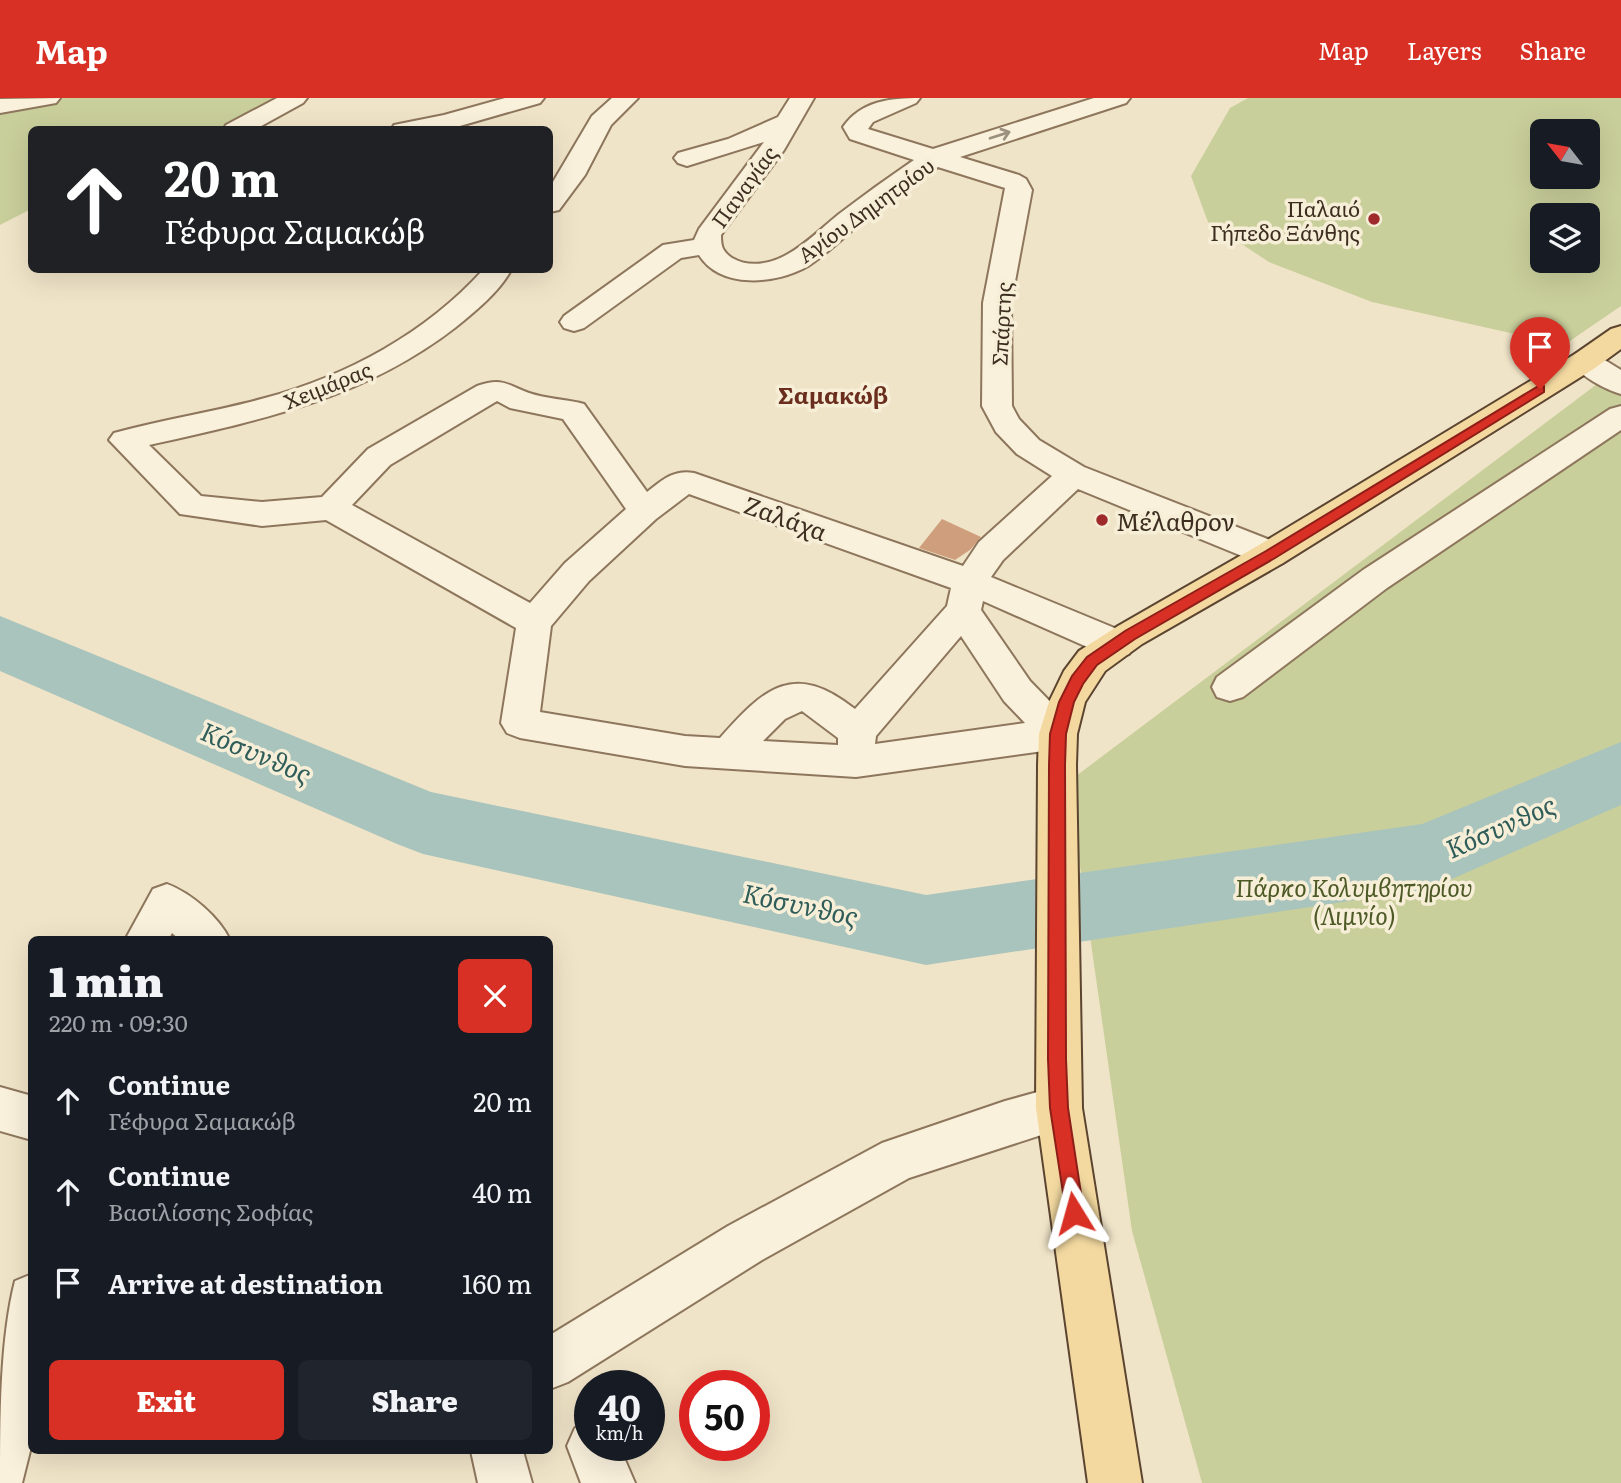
<!DOCTYPE html>
<html lang="en">
<head>
<meta charset="utf-8">
<style>
  :root { --surface:#171b24; --page:#20242c; --text:#f1f3f6; --muted:#9ea1a6; --accent:#d93025 }
  body { margin:0; font-family:Literata,serif; background:var(--page); color:var(--text); height:100vh; display:flex; flex-direction:column; font-size:26px; white-space:nowrap }
  * { box-sizing:border-box; margin:0 }
  p { font-size:23px; color:var(--muted) }
  .icon { flex:none; width:38px; height:38px; fill:none; stroke:currentColor; stroke-width:2; stroke-linecap:round; stroke-linejoin:round }
  .map { position:relative; flex:1; overflow:hidden }
  .sheet { position:absolute; left:28px; top:838px; width:525px; height:518px; display:flex; flex-direction:column; background:var(--surface); border-radius:10px; box-shadow:0 7px 28px #0002 }
  .sheet>* { flex:none }
  .top-card { position:absolute; left:28px; top:28px; width:525px; height:147px; border-radius:10px; box-shadow:0 7px 28px #0002; background:#202124; color:#fff; overflow:hidden }
  .needle { width:46px; rotate:301deg }
  .buttons { position:absolute; left:1530px; top:21px; display:grid; gap:14px }
  .buttons a { display:grid; place-items:center; width:70px; height:70px; border-radius:10px; background:var(--surface); box-shadow:0 7px 28px #0002; font-size:35px }
  .speed { position:absolute; left:574px; top:1272px; display:flex; gap:14px; font-size:35px; font-weight:700; text-align:center }
  .speed>* { display:grid; place-content:center; width:91px; height:91px; border-radius:50%; background:var(--surface); box-shadow:0 7px 28px #0002; line-height:1 }
  .speed small { font-size:18px; font-weight:400 }
  .speed .limit { border:10px solid #d22; background:#fff; color:#111 }
  .pin { position:absolute; display:grid; place-items:center; width:60px; height:60px; color:#fff; margin:-72px -30px; border-radius:50% 50% 50% 0; rotate:-45deg; box-shadow:0 0 7px #0007 }
  .pin .icon { rotate:45deg }
  .me { position:absolute; width:77px; margin:-38px; rotate:352deg; stroke-linejoin:round; filter:drop-shadow(0 0 5px #0008) }
  .turn { display:flex; align-items:center; gap:24px; height:147px; padding:0 21px; font-size:32px }
  .turn .icon { width:91px; height:91px; stroke-width:2.5 }
  .turn b { display:block; font-size:49px; line-height:60px }
  .round { display:grid; place-items:center; flex:none; width:74px; height:74px; border-radius:10px; background:var(--page) }
  .overview { display:flex; align-items:center; justify-content:space-between; height:119px; padding:0 21px }
  h1 { font-size:42px; font-weight:800; line-height:52px }
  .primary-button { display:flex; gap:14px; margin-top:auto; padding:14px 21px }
  .primary-button a { flex:1; height:80px; border-radius:10px; background:var(--accent); color:#fff; font-size:28px; font-weight:800; line-height:80px; text-align:center }
  .primary-button a+a { background:var(--page); color:var(--text) }
  ul { padding:0; list-style:none }
  li { display:flex; align-items:center; gap:21px; height:91px; padding:0 21px }
  li div { flex:1 }
  li b { display:block; font-size:26px }
  li em { font-style:normal }
  header { display:flex; align-items:center; gap:42px; box-sizing:border-box; height:98px; padding:0 35px; background:var(--accent); color:#fff }
  header strong { font-size:33px }
  nav { display:flex; gap:38px; margin-inline-start:auto; font-size:24px }
  .map>svg:first-child { display:block }
  .green { fill:#c9cf9b; fill-rule:evenodd }
  .lines { fill:none; stroke-linecap:round; stroke-linejoin:round }
  .river { fill:#a9c4bc; fill-rule:evenodd }
  .building { fill:#cf9f7d }
  .minor-casing { stroke:#8d765c; stroke-width:4 }
  .major-casing { stroke:#5b4430; stroke-width:4 }
  .minor { fill:#faf1dc; fill-rule:evenodd }
  .major { fill:#f3d9a0; fill-rule:evenodd }
  .oneway { stroke:#9c907e }
  .route { fill:#d93025; stroke:#8d1f18; stroke-width:2 }
  .poi-dot { fill:#9e2a2b; stroke:#f7eed8; stroke-width:2.5 }
  .labels { text-anchor:middle; dominant-baseline:central; stroke-width:7; stroke-linejoin:round; paint-order:stroke }
  .far-street-label { font-size:21px; fill:#3d2e20; stroke:#f7eed8 }
  .far-poi-label { font-size:21px; fill:#3d2e20; stroke:#f7eed8; text-anchor:end }
  .far-quarter-label { font-size:23px; font-weight:bold; fill:#6b2e1e; stroke:#f7eed8 }
  .street-label { font-size:24px; fill:#3d2e20; stroke:#f7eed8 }
  .poi-label { font-size:24px; fill:#3d2e20; stroke:#f7eed8; text-anchor:start }
  .park-label { font-size:24px; font-style:italic; fill:#4d5a26; stroke:#f7eed8 }
  .water-label { font-size:26px; font-style:italic; fill:#2f5d5a; stroke:#f7eed8 }
</style>
</head>
<body>
<header>
<strong>Map</strong>
<nav><a>Map</a><a>Layers</a><a>Share</a></nav>
</header>
<div class="map">
<svg width="1621" height="1385" viewBox="0 0 1621 1385">
  <rect width="100%" height="100%" fill="#f0e4c8"/>
  <g class="green">
    <polygon points="0,0 275,0 227,31 32,32 31,111 0,127"/>
    <path d="M 1248,0 L 1621,0 L 1621,208 L 1564,247 L 1372,204 L 1269,164 L 1208,124 L 1191,78 L 1230,10 ZM 1542,33 L 1587,33 L 1587,79 L 1542,79 ZM 1542,117 L 1587,117 L 1587,163 L 1542,163 Z"/>
    <polygon points="1621,268 1621,1385 1202,1385 1132,1133 1068,684"/>
  </g>
  <g class="lines">
    <polygon class="river" points="0,518 431,694 926,797 1422,726 1621,644 1621,707 1429,791 926,867 423,756 397,746 0,573"/>
  </g>
  <polygon class="building" points="942,421 981,439 970,452 955,462 919,450"/>
  <g class="lines">
    <g class="minor-casing">
      <g id="minor">
        <polygon points="60,0 56,5 0,15 0,1"/>
        <polygon points="277,0 307,0 303,5 254,32 223,32 226,27"/>
        <polygon points="505,0 544,0 540,5 446,32 391,32 394,27 444,17"/>
        <polygon points="612,0 638,0 611,27 585,77 559,112 550,114 550,89 592,18"/>
        <path d="M 790,0 L 814,0 L 784,52 L 721,137 C 721,148 722,153 732,160 C 749,170 771,166 788,156 C 806,146 823,129 839,116 C 864,97 889,79 914,62 L 850,41 L 843,29 C 861,3 890,0 920,0 L 916,5 L 873,24 L 868,31 L 933,51 L 1094,0 L 1130,0 L 1126,5 L 960,59 L 1019,77 L 1026,81 L 1032,92 L 1011,205 L 1012,308 L 1019,321 L 1039,342 L 1084,369 L 1283,447 L 1288,456 L 1283,465 L 1271,468 L 1259,465 L 1078,391 L 1003,462 L 991,479 L 1129,536 L 1134,546 L 1129,556 L 1116,560 L 1103,556 L 983,503 L 981,512 L 1030,583 L 1071,625 L 1077,636 L 1071,647 L 1058,651 L 856,679 L 685,668 L 520,640 L 507,635 L 501,625 L 516,530 L 326,422 L 262,428 L 180,416 L 109,342 L 114,335 C 164,321 215,314 265,300 C 347,278 426,235 483,172 L 511,172 C 500,193 476,213 456,229 C 363,301 261,322 149,347 L 201,398 L 262,404 L 322,399 L 368,351 L 477,288 C 503,279 507,287 529,295 C 546,301 566,301 584,306 L 647,394 C 662,382 674,371 694,375 L 963,468 L 979,444 L 1052,378 L 1017,356 L 996,334 L 982,308 L 983,205 L 1005,90 L 938,69 C 912,87 887,104 863,123 C 845,138 827,156 808,168 C 777,186 721,192 699,157 L 681,160 L 584,230 L 574,233 L 564,230 L 560,224 L 564,218 L 663,147 L 694,142 L 699,131 L 764,44 L 687,68 L 678,65 L 674,60 L 678,55 L 728,41 L 778,19 ZM 497,303 L 510,310 L 563,321 L 626,411 L 565,465 L 530,505 L 352,407 L 390,367 ZM 689,396 L 951,490 L 947,508 L 855,611 C 794,563 765,589 720,640 L 685,638 L 540,614 L 551,528 L 589,483 L 656,421 ZM 961,538 L 1004,603 L 1025,625 L 875,646 L 876,638 ZM 802,613 L 838,640 L 838,647 L 763,643 L 785,621 Z"/>
        <path d="M 1585,254 L 1595,256 L 1621,272 L 1621,296 C 1604,291 1580,278 1570,263 L 1575,256 Z"/>
        <polygon points="1621,308 1621,332 1387,490 1243,599 1230,603 1217,599 1212,589 1217,579 1363,472 1610,311"/>
        <path d="M 167,786 C 191,795 219,819 230,842 L 180,842 L 172,835 L 168,842 L 125,842 L 153,791 Z"/>
        <polygon points="1059,988 1075,994 1082,1010 1075,1026 909,1080 762,1162 568,1284 550,1291 550,1237 728,1128 882,1045 1005,1003"/>
        <polygon points="0,989 32,998 32,1042 0,1033"/>
        <path d="M 32,1176 L 32,1345 L 22,1385 L 0,1385 C 0,1321 0,1242 15,1183 Z"/>
        <polygon points="590,1323 590,1348 619,1348 635,1385 581,1385 567,1348 575,1330"/>
        <polygon points="471,1353 523,1353 532,1385 478,1385"/>
      </g>
    </g>
    <g class="major-casing">
      <polygon id="major" points="1621,228 1621,251 1595,270 1283,465 1142,546 1105,573 1085,604 1077,636 1076,667 1082,1010 1142,1385 1088,1385 1036,1010 1038,667 1039,636 1049,604 1064,573 1079,553 1118,528 1259,447 1575,256 1611,231"/>
    </g>
    <use href="#minor" class="minor"/>
    <use href="#major" class="major"/>
  </g>
  <defs><path id="oneway-shaft" d="M-6 0H5M1.5-3L5.5 0L1.5 3" fill="none" stroke-width="1.6" stroke-linecap="round" stroke-linejoin="round" transform="scale(1.75)"/></defs>
  <use class="oneway" href="#oneway-shaft" transform="translate(1000 37) rotate(-18)"/>
  <polygon class="route" points="1540,287 1544,288 1544,294 1275,460 1135,541 1097,567 1083,586 1074,604 1066,636 1065,667 1066,961 1068,1010 1084,1115 1081,1121 1074,1124 1067,1121 1050,1010 1048,961 1049,667 1050,636 1059,604 1072,578 1087,559 1125,533 1266,453"/>
  <g class="poi-dot">
    <circle cx="1374" cy="121" r="7"/>
    <circle cx="1102" cy="422" r="7"/>
  </g>
  <g class="labels">
    <g class="far-street-label">
      <text transform="translate(743 88) rotate(-54)">Παναγίας</text>
      <text transform="translate(865 111) rotate(-36)">Αγίου Δημητρίου</text>
      <text transform="translate(1000 226) rotate(-87)">Σπάρτης</text>
      <text transform="translate(327 286) rotate(-22)">Χειμάρας</text>
    </g>
    <g class="far-poi-label">
      <text x="1360" y="109">Παλαιό<tspan x="1360" dy="24">Γήπεδο Ξάνθης</tspan></text>
    </g>
    <g class="far-quarter-label">
      <text x="833" y="296">Σαμακώβ</text>
    </g>
    <g class="street-label">
      <text transform="translate(786 419) rotate(20)">Ζαλάχα</text>
    </g>
    <g class="poi-label">
      <text x="1116" y="422">Μέλαθρον</text>
    </g>
    <g class="park-label">
      <text x="1354" y="788">Πάρκο Κολυμβητηρίου<tspan x="1354" dy="28">(Λιμνίο)</tspan></text>
    </g>
    <g class="water-label">
      <text transform="translate(257 653) rotate(23)">Κόσυνθος</text>
      <text transform="translate(1500 727) rotate(-24)">Κόσυνθος</text>
      <text transform="translate(801 805) rotate(12)">Κόσυνθος</text>
    </g>
  </g>
</svg>
<div class="buttons">
<a><svg class="needle" viewBox="-14 -14 28 28"><path d="M0-13l5 13h-10z" fill="#e53935"/><path d="M0 13l5-13h-10z" fill="#9ea1a6"/></svg></a>
<a><svg class="icon" aria-label="layers" viewBox="0 0 24 24"><path d="M12 4l9 5-9 5-9-5zM3 14l9 5 9-5"/></svg></a>
</div>
<div class="speed"><div>40<small>km/h</small></div><div class="limit">50</div></div>
<div class="pin" style="left:1540px;top:291px;background:#d93025"><svg class="icon" aria-label="arrive" viewBox="0 0 24 24"><path d="M6 21V4h12l-3 4 3 4H6"/></svg></div>
<svg class="me" style="left:1074px;top:1115px" viewBox="-20 -20 40 40"><path d="M0-17L14 15 0 8-14 15z" fill="#d93025" stroke="#fff" stroke-width="4"/></svg>
<div class="top-card">
<div class="turn"><svg class="icon" aria-label="ahead" viewBox="0 0 24 24"><path d="M12 20V5M6 11l6-6 6 6"/></svg><div><b>20 m</b>Γέφυρα Σαμακώβ</div></div>
</div>
<section class="sheet">
<div class="overview"><div><h1>1 min</h1><p>220 m · 09:30</p></div><a class="round" style="background:#d93025;color:#fff"><svg class="icon" aria-label="close" viewBox="0 0 24 24"><path d="M6 6l12 12M18 6L6 18"/></svg></a></div>
<ul>
<li><svg class="icon" aria-label="ahead" viewBox="0 0 24 24"><path d="M12 20V5M6 11l6-6 6 6"/></svg><div><b>Continue</b><p>Γέφυρα Σαμακώβ</p></div><em>20 m</em></li>
<li><svg class="icon" aria-label="ahead" viewBox="0 0 24 24"><path d="M12 20V5M6 11l6-6 6 6"/></svg><div><b>Continue</b><p>Βασιλίσσης Σοφίας</p></div><em>40 m</em></li>
<li><svg class="icon" aria-label="arrive" viewBox="0 0 24 24"><path d="M6 21V4h12l-3 4 3 4H6"/></svg><div><b>Arrive at destination</b></div><em>160 m</em></li>
</ul>
<div class="primary-button"><a>Exit</a><a>Share</a></div>
</section>
</div>
</body>
</html>
